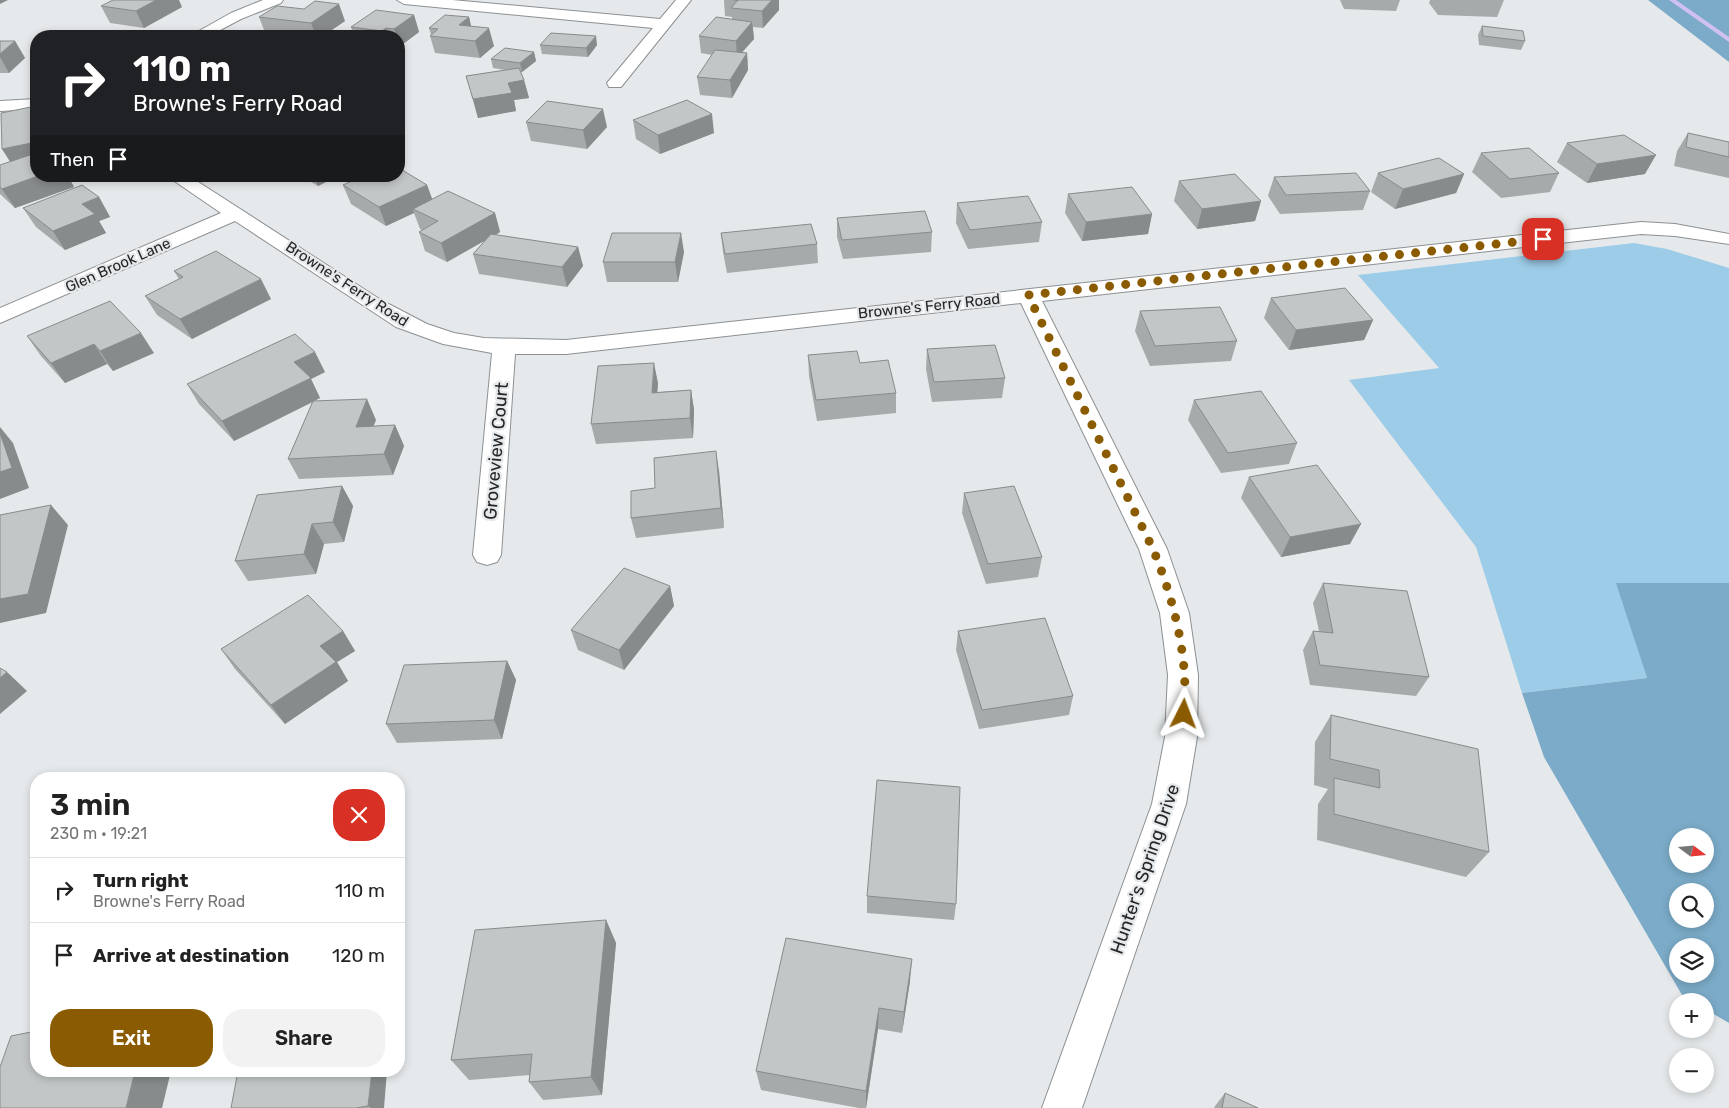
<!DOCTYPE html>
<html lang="en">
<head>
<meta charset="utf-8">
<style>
  :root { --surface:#fff; --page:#f2f2f2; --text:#222; --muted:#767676; --line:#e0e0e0; --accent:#8a5b00 }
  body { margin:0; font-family:Rubik,sans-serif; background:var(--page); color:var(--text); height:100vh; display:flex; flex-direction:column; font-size:19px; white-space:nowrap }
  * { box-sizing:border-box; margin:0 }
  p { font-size:16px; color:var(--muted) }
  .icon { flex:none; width:28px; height:28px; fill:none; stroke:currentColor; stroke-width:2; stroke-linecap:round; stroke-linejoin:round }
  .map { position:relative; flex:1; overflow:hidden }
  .side { position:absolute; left:30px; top:772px; width:375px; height:305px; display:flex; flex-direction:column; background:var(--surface); border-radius:20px; box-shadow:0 2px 8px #0003 }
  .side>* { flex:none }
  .top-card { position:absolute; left:30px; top:30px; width:375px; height:152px; border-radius:20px; box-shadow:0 2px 8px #0003; background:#202124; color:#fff; overflow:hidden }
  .needle { width:32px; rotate:106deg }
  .fabs { position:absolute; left:1669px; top:828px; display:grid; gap:10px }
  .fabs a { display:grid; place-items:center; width:45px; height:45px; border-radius:50%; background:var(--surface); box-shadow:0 2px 8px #0003; font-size:25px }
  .pin { position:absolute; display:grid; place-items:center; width:42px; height:42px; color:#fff; margin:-21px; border-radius:10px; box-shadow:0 2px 8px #0006 }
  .me { position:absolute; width:55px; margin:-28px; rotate:3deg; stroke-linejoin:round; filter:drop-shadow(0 0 4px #0008) }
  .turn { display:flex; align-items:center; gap:18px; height:105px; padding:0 20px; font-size:22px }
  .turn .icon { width:65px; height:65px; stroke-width:2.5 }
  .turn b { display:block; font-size:35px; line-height:42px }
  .then { display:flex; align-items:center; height:48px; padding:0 20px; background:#0003; gap:10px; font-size:19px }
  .round { display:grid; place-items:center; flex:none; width:52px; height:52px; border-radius:20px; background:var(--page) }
  .summary { display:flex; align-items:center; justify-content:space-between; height:85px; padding:0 20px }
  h1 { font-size:30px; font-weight:600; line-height:38px }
  .button { display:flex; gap:10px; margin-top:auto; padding:10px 20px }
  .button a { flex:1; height:58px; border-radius:20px; background:var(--accent); color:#fff; font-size:20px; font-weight:600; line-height:58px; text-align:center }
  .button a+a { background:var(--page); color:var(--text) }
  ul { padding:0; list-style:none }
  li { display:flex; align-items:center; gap:15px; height:65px; padding:0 20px; border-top:1px solid var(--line) }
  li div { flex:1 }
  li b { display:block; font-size:19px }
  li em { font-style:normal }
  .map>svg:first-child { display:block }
  .green { fill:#9dcce8 }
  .forest { fill:#7babc8; fill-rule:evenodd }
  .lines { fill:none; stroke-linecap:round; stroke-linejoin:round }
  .stream { fill:#d0c1f0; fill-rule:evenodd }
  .minor-casing { stroke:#8d9092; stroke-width:2 }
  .minor { fill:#fff; fill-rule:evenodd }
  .wall { fill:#a7aaaa }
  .shaded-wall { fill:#888b8b }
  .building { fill:#c2c6c6; stroke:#888b8b }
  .route { stroke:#8a5b00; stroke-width:9; stroke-dasharray:0 16.2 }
  .labels { text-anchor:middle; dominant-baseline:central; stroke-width:4.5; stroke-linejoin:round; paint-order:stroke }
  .far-street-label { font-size:15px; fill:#252627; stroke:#e6e9eb }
  .street-label { font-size:18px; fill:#252627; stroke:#e6e9eb }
</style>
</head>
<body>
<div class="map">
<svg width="1729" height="1108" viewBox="0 0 1729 1108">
  <rect width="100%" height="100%" fill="#e6e9eb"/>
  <polygon class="green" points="1634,243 1667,249 1729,268 1729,583 1617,583 1647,678 1522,693 1476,547 1349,380 1439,368 1358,275"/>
  <g class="forest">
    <polygon points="1648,0 1729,0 1729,62"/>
    <path d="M 1616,583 L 1729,583 L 1729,1023 L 1705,1009 L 1705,1001 L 1692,1001 L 1682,995 L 1544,757 L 1522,693 L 1647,678 ZM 1678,836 L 1705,836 L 1705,864 L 1678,864 ZM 1678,891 L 1705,891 L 1705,919 L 1678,919 ZM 1678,946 L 1705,946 L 1705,974 L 1678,974 Z"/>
  </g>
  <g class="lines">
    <polygon class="stream" points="1669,0 1676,0 1729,37 1729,42"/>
    <g class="minor-casing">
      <g id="minor">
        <polygon points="263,0 283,0 281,3 241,19 209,36 190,36 231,13"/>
        <polygon points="397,0 452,0 660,19 676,0 691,0 621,87 609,87 607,83 653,28 404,4"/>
        <polygon points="36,99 36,109 0,111 0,101"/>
        <polygon points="167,176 189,176 381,300 427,324 454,333 484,338 566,340 1641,222 1675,224 1729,234 1729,244 1675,236 1641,234 1042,301 1167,549 1189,613 1198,675 1197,737 1186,804 1082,1108 1042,1108 1152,804 1165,737 1168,675 1160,613 1139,549 1021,303 566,354 515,354 501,555 497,562 487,565 477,562 473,555 492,353 443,344 396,327 235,221 0,323 0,308 221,213"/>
      </g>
    </g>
    <use href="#minor" class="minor"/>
  </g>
  <g class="wall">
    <polygon points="724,0 779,0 779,10 763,28 753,27 754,39 742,52 747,53 748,70 732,98 700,95 697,77 712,55 701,53 699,36 732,19 732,17 725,16"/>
    <polygon points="1340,0 1400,0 1396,11 1344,9"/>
    <polygon points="1430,0 1504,0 1497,17 1438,15 1429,3"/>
    <polygon points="101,6 182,7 144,28 110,23"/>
    <polygon points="414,15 419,32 399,47 399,36 354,36 351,27"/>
    <polygon points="259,17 345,21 323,36 279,36 266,35"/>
    <polygon points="469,17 471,26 494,46 480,58 435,53 430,36 431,35 429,28"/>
    <polygon points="1482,26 1525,41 1521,50 1479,45 1478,35"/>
    <polygon points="0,41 15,41 25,58 9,73 0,73"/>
    <polygon points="540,45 597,45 588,57 542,54"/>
    <polygon points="534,52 536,61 522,72 521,72 524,80 529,98 514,100 516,111 478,118 466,76 505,70 493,68 491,59"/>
    <polygon points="633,120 714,133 660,154 636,139"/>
    <polygon points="526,122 607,127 587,149 531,141"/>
    <polygon points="1688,133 1729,142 1729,178 1674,166 1677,151"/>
    <polygon points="1567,143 1645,174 1587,183 1557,162"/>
    <polygon points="1481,153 1559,173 1550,192 1501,198 1472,172"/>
    <polygon points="0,165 36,176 68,176 74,187 15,208 0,194"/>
    <polygon points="1378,173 1464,174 1456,193 1395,209 1371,192"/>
    <polygon points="301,176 351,176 340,182 334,178 318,186"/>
    <polygon points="1274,177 1370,191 1363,210 1280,214 1268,196"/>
    <polygon points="1179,181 1261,201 1255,221 1197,229 1174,201"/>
    <polygon points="343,185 427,185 432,199 495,213 500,232 496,235 578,247 583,266 567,287 479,274 473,254 484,241 447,262 425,251 419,232 422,230 420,229 414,213 386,226 351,204"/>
    <polygon points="1068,194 1152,214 1148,234 1082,241 1065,213"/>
    <polygon points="99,197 110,217 99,221 106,233 65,250 36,227 23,208"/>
    <polygon points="957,203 1042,222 1039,242 968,249 956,223"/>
    <polygon points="837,218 932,232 931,252 843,259 837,237"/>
    <polygon points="721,233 817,244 818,263 727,273 723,252"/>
    <polygon points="684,252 678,282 607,282 603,262"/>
    <polygon points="174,271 271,299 192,339 157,315 145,296 179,279"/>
    <polygon points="1271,298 1373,320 1364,340 1289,350 1264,318"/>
    <polygon points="1140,311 1237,341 1231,361 1150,366 1135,331"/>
    <polygon points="27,336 154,353 113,371 107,364 65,383 41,356"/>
    <polygon points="927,349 1005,378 1002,398 932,402 926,369"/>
    <polygon points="808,355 860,363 896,393 896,413 817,421 809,376"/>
    <polygon points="325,372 311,379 320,398 314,401 376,420 373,426 395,425 404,446 393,475 299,479 288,459 313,402 234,441 199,404 187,384"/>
    <polygon points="658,383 657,392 691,390 694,410 693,438 596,444 591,424"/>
    <polygon points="1194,400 1297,443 1289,464 1221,473 1188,420"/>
    <polygon points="719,471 724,528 636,538 631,518 655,488"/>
    <polygon points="1249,477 1350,544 1281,557 1241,498"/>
    <polygon points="342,486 353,506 344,542 324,544 316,574 248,581 235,561"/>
    <polygon points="964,493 1042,557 1038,577 986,584 962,513"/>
    <polygon points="1323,583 1429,677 1416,696 1310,685 1303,650 1313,631 1319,631 1313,603"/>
    <polygon points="670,586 674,606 624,670 578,650 571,630"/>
    <polygon points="343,631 355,651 337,662 348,681 285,724 235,669 221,649"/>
    <polygon points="958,631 1073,696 1069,715 979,729 956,650"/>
    <polygon points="507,661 516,680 502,739 397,743 386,724"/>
    <polygon points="1331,715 1489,852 1466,877 1317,840 1318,804 1328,789 1314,785 1315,742"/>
    <polygon points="867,896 956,904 954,920 867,913"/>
    <polygon points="606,920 616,943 602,1095 543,1100 529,1082 530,1075 469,1080 451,1060"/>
    <polygon points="910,981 902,1033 878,1029 866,1108 859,1108 761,1090 756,1071"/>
    <polygon points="238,1071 384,1108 231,1108"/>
    <polygon points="1225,1093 1258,1108 1214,1108 1215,1106"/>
  </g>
  <g class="shaded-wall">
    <polygon points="0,0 8,0 0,4"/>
    <polygon points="156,0 179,0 182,7 144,28 136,11"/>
    <polygon points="772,0 779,0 779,10 763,28 762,11"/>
    <polygon points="339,4 345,21 323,36 316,36 311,23"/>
    <polygon points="414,15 419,32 399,47 399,36 396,36 394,29"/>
    <polygon points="469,17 473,35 459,25"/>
    <polygon points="752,22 754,39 737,58 736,41"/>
    <polygon points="386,28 389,36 384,36 382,31"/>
    <polygon points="489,28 494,46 480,58 475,41"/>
    <polygon points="596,36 597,45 588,57 586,48"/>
    <polygon points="15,41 25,58 9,73 0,57 0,54"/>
    <polygon points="534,52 536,61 522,72 520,63"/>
    <polygon points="747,53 748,70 732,98 730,80"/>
    <polygon points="524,80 529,98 514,100 516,111 478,118 473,99 508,83"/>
    <polygon points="603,109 607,127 587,149 583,130"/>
    <polygon points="712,114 714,133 660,154 658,135"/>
    <polygon points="36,142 36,163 14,168 2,149"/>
    <polygon points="1656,155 1645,174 1587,183 1597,164"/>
    <polygon points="1464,174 1456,193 1395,209 1403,189"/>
    <polygon points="38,176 68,176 74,187 15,208 2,189"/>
    <polygon points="314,176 333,176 334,178 318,186"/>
    <polygon points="337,176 351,176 340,182"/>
    <polygon points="427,185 434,204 413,209 414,213 386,226 379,207"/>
    <polygon points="99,197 110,217 99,221 106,233 65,250 53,231 82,204"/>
    <polygon points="1261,201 1255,221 1197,229 1202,209"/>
    <polygon points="495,213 500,232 447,262 441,243"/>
    <polygon points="1152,214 1148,234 1082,241 1086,222"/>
    <polygon points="681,233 684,252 678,282 675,262"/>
    <polygon points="578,247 583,266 567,287 562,267"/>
    <polygon points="261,279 271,299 192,339 180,319"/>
    <polygon points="1373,320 1364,340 1289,350 1296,330"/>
    <polygon points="141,333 154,353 113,371 100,351"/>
    <polygon points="94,344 107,364 65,383 51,363"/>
    <polygon points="315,352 325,372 311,379 320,398 234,441 222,421 294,362"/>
    <polygon points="654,363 658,383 656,413 652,393"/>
    <polygon points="691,390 694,410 693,438 690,418"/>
    <polygon points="367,399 376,420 365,447 356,427"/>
    <polygon points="395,425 404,446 393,475 384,454"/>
    <polygon points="0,427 13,443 29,488 0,499"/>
    <polygon points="716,451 719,471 724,528 721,508"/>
    <polygon points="342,486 353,506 344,542 333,522"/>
    <polygon points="51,505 68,525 46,613 0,623 0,599"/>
    <polygon points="312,524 324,544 316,574 304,554"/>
    <polygon points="1361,524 1350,544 1281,557 1290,537"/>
    <polygon points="670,586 674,606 624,670 619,650"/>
    <polygon points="343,631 355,651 337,662 348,681 285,724 271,705 320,646"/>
    <polygon points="507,661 516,680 502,739 494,720"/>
    <polygon points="7,672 27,691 0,714 0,678"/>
    <polygon points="606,920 616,943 602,1095 591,1077"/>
    <polygon points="912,959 910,981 902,1033 904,1012"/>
    <polygon points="879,1008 878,1029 866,1108 866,1091"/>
    <polygon points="135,1071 171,1071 162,1108 126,1108"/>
    <polygon points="372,1071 387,1071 384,1108 371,1108 368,1106"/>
  </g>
  <g class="building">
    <polygon points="113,0 156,0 136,11 101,6"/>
    <polygon points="734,0 772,0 762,11 731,8 738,0"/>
    <polygon points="315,1 339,4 311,23 259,17 277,6 304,9"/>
    <polygon points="376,10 414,15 394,29 386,28 382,31 351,27"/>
    <polygon points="445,15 469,17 459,25 489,28 475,41 430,36 438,29 429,28"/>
    <polygon points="716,17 752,22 736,41 699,36"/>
    <polygon points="1482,26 1523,31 1525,41 1483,36"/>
    <polygon points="551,33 596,36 586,48 540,45"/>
    <polygon points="112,34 111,36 89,36"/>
    <polygon points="0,41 15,41 0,54"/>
    <polygon points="505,48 534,52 520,63 491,59"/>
    <polygon points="715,50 747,53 730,80 697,77"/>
    <polygon points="519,68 524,80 508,83 512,93 473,99 466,76"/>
    <polygon points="687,100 712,114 658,135 633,120"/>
    <polygon points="547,101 603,109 583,130 526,122"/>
    <polygon points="36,106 36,142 2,149 1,113"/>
    <polygon points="1688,133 1729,142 1729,157 1686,147"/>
    <polygon points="1624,135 1656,155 1597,164 1567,143"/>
    <polygon points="1529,148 1559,173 1510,179 1481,153"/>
    <polygon points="36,153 36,176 38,176 2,189 0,187 0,165"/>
    <polygon points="1439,158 1464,174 1403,189 1378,173"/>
    <polygon points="399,168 427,185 379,207 343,185 363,176 399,176"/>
    <polygon points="1356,173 1370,191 1286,195 1274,177"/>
    <polygon points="1235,174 1261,201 1202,209 1179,181"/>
    <polygon points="82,185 99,197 82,204 95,214 53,231 23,208"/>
    <polygon points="1132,187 1152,214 1086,222 1068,194"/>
    <polygon points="448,191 495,213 441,243 419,232 438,221 413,209"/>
    <polygon points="1028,196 1042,222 970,230 957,203"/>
    <polygon points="925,211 932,232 842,240 837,218"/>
    <polygon points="811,224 817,244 725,254 721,233"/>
    <polygon points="612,233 681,233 675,262 603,262"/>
    <polygon points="491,234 578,247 562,267 473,254"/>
    <polygon points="216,251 261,279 180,319 145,296 183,277 174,271"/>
    <polygon points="1345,288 1373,320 1296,330 1271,298"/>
    <polygon points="110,301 141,333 100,351 94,344 51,363 27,336"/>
    <polygon points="1220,307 1237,341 1155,346 1140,311"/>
    <polygon points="295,334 315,352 294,362 311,378 222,421 187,384"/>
    <polygon points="995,345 1005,378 934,382 927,349"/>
    <polygon points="857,351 860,363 888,360 896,393 816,400 808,355"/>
    <polygon points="654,363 652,393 691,390 690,418 591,424 598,366"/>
    <polygon points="1261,391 1297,443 1228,453 1194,400"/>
    <polygon points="367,399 356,427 395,425 384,454 288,459 313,401"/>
    <polygon points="0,433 12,468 0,472"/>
    <polygon points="716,451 721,508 631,518 631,491 655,488 654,458"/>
    <polygon points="1317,465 1361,524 1290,537 1249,477"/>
    <polygon points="342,486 333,522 312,524 304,554 235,561 257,495"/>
    <polygon points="1014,486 1042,557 988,564 964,493"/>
    <polygon points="51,505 28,594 0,599 0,515"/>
    <polygon points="624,568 670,586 619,650 571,630"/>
    <polygon points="1323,583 1407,591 1429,677 1320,665 1313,631 1333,633"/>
    <polygon points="308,595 343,631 320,646 336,662 271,705 221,649"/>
    <polygon points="1045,618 1073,696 982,710 958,631"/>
    <polygon points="507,661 494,720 386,724 404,665"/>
    <polygon points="0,668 7,672 0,678"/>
    <polygon points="1331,715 1478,749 1489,852 1334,814 1334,778 1380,788 1379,770 1330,759"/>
    <polygon points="877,780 960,787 956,904 867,896"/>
    <polygon points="606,920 591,1077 529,1082 532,1054 451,1060 475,930"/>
    <polygon points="786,938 912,959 904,1012 879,1008 866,1091 756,1071"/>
    <polygon points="36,1031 36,1071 135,1071 126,1108 0,1108 0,1067 11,1036"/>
    <polygon points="238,1071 372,1071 368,1106 356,1108 231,1108"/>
    <polygon points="1225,1093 1258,1108 1222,1108"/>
  </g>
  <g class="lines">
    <path class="route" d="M 1184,714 C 1189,658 1174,600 1153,549 L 1028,295 L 1543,239"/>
  </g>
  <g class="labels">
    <g class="far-street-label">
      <text transform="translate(118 265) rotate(-24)">Glen Brook Lane</text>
      <text transform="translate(347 284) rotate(33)">Browne's Ferry Road</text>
      <text transform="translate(929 306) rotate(-6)">Browne's Ferry Road</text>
    </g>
    <g class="street-label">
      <text transform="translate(496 451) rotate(-85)">Groveview Court</text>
      <text transform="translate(1145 869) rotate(-71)">Hunter's Spring Drive</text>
    </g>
  </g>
</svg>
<div class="fabs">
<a><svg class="needle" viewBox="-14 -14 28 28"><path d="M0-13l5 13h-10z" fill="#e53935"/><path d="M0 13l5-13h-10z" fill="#767676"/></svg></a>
<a><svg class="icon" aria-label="search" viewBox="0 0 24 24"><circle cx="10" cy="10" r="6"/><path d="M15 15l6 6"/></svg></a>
<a><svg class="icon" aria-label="layers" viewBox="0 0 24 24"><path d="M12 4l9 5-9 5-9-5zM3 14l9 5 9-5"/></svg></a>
<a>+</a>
<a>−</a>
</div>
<div class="pin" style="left:1543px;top:239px;background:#d93025"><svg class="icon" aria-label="arrive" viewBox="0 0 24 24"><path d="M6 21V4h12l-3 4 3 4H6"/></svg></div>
<svg class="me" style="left:1184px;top:714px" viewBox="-20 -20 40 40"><path d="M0-17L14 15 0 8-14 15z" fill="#8a5b00" stroke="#fff" stroke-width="4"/></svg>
<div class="top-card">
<div class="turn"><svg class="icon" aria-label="right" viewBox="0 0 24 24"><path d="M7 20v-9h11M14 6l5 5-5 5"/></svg><div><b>110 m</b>Browne's Ferry Road</div></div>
<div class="then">Then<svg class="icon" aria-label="arrive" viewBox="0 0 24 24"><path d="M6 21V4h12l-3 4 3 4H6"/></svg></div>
</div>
<section class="side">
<div class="summary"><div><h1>3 min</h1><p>230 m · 19:21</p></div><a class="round" style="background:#d93025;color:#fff"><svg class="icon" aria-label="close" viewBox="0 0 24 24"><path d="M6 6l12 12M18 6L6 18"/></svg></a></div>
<ul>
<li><svg class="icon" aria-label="right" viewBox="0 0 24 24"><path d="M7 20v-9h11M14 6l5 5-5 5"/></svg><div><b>Turn right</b><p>Browne's Ferry Road</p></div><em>110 m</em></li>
<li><svg class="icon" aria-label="arrive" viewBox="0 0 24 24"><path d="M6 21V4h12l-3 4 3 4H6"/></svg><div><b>Arrive at destination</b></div><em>120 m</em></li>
</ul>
<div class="button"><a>Exit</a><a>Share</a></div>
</section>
</div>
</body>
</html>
